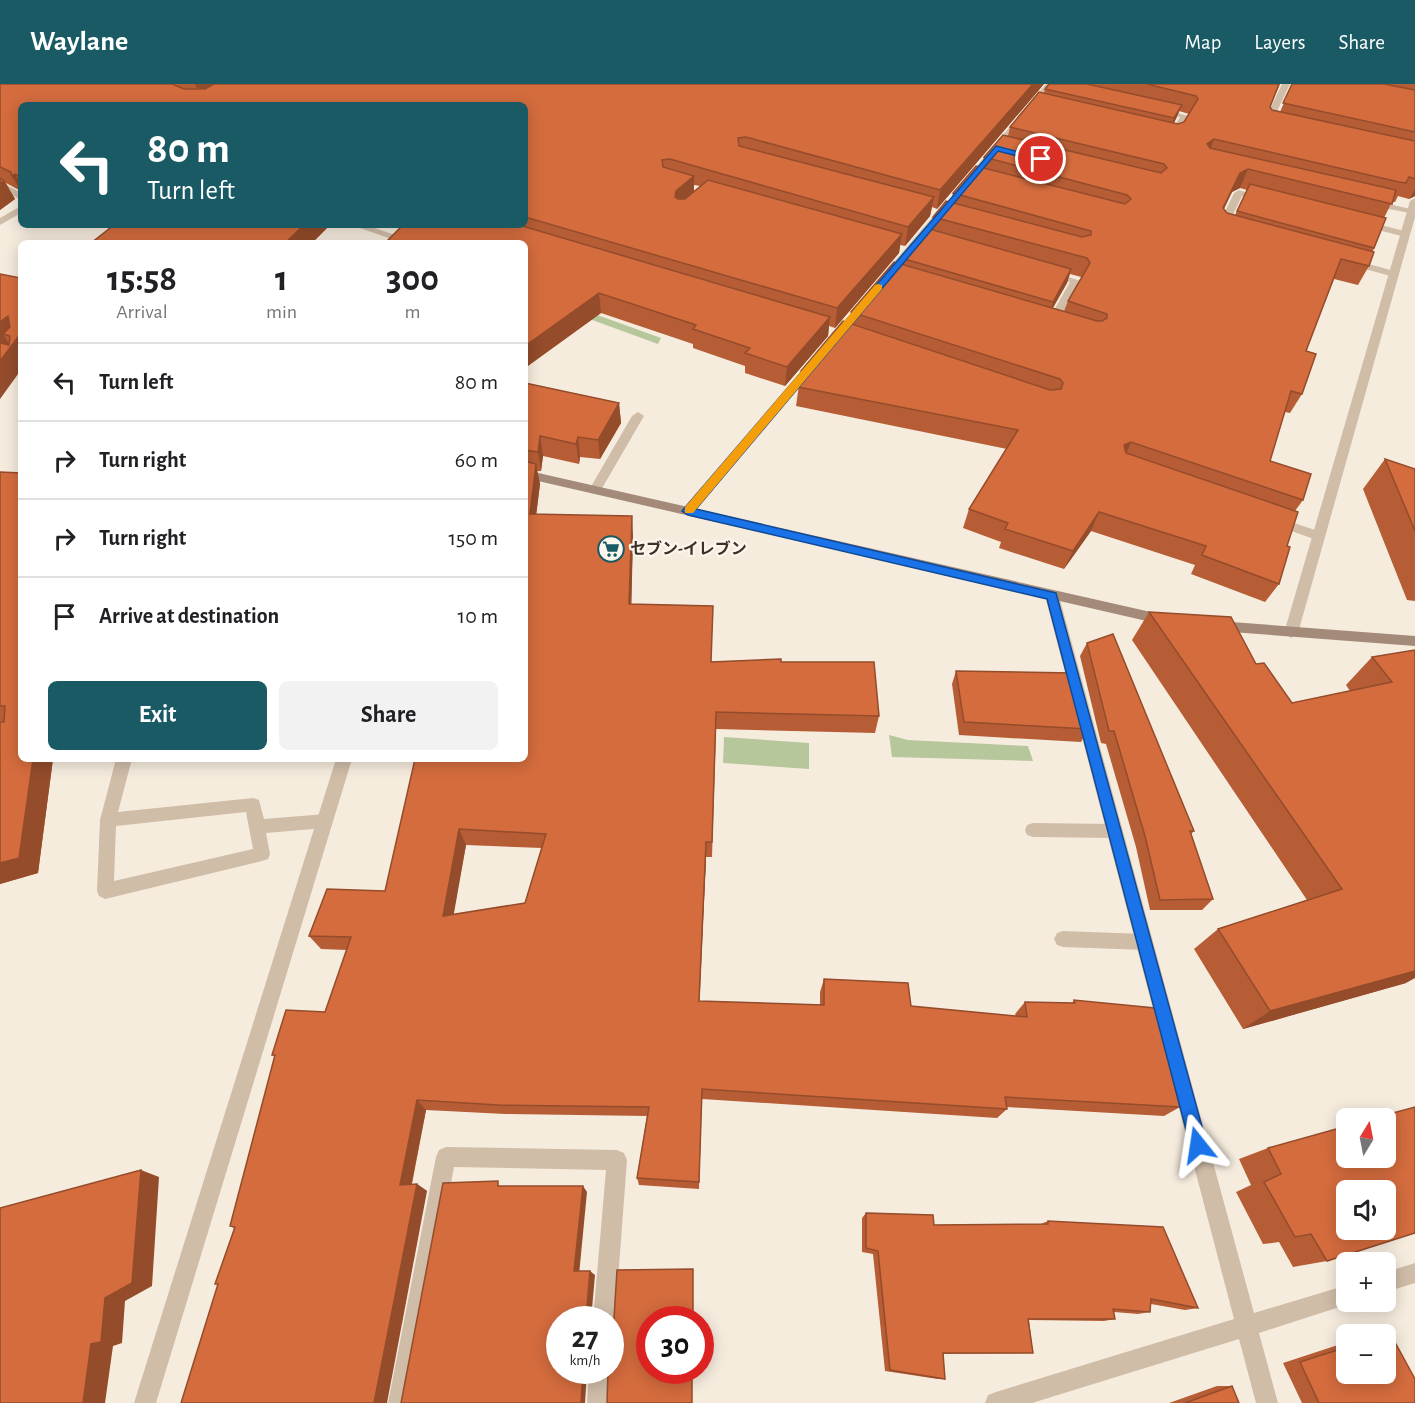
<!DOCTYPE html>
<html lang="en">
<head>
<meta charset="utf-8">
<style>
  :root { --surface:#fff; --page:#f2f2f2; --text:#202124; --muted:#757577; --line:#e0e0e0; --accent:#195a64 }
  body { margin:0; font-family:"Alegreya Sans","Noto Sans JP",sans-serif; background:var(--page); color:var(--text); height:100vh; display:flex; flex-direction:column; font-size:22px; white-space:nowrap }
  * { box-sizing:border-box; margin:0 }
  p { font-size:20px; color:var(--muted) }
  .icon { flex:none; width:33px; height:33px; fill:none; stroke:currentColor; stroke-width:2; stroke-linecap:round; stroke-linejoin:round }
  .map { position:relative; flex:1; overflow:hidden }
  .panel { position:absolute; left:18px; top:156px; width:510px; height:522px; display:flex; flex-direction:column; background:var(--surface); border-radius:9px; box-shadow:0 3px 15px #0003 }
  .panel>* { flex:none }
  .top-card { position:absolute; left:18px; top:18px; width:510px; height:126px; border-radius:9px; box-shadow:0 3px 15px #0003; background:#195a64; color:#fff; overflow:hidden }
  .needle { width:39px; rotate:10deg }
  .buttons { position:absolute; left:1336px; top:1024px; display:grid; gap:12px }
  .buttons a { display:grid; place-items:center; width:60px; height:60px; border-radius:9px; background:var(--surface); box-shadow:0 3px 15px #0003; font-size:30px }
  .speed { position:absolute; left:546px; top:1222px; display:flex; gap:12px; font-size:30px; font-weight:700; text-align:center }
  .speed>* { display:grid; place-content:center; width:78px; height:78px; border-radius:50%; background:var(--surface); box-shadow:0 3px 15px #0003; line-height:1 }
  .speed small { font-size:15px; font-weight:400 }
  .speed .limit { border:9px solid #d22; background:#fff; color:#111 }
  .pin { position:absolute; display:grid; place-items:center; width:51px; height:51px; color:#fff; margin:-26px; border:3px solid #fff; border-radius:50%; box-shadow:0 2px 6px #0007 }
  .me { position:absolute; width:66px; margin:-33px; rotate:345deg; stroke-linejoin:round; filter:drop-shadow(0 0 4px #0008) }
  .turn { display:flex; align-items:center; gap:21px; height:126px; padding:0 30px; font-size:27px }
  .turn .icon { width:78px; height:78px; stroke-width:2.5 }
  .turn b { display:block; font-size:42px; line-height:51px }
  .eta { display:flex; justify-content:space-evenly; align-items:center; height:102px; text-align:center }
  .eta b { font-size:36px; font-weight:600; line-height:42px }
  .primary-button { display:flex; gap:12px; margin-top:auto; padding:12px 30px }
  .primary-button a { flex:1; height:69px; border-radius:9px; background:var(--accent); color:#fff; font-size:24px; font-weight:600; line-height:69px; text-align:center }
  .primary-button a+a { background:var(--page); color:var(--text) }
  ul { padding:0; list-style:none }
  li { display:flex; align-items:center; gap:18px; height:78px; padding:0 30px; border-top:2px solid var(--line) }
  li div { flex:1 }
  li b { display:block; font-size:22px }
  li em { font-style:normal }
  header { display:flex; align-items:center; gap:36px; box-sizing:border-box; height:84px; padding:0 30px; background:var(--accent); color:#fff }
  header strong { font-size:28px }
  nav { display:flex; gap:33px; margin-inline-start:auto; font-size:21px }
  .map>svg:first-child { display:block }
  .green { fill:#b6c79c }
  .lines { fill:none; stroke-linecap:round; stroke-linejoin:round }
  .lane { fill:#d0bda8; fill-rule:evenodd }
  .street { fill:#d0bda8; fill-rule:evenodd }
  .secondary { fill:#a48b79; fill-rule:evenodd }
  .wall { fill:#b65d35; fill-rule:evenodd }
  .shaded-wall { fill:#944c2b }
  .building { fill:#d46c3e; stroke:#944c2b; stroke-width:1.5; fill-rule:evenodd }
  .route { fill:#1a73e8; stroke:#114b97; stroke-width:1.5 }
  .slow { fill:#f59e0b }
  .labels { text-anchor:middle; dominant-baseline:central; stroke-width:4.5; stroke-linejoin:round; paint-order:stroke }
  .poi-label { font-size:16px; font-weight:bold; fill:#3c3029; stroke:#fcf6ec; text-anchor:start }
</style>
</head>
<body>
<header>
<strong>Waylane</strong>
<nav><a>Map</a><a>Layers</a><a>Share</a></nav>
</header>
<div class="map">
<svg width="1415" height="1319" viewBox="0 0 1415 1319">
  <rect width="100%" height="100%" fill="#f6ecde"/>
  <g class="green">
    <polygon points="589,228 661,254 658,260 584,233"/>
    <polygon points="889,651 908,656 1028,662 1033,677 892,673"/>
    <polygon points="724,653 809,659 809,685 723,679"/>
  </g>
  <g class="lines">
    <g class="lane">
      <polygon points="1282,0 1290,0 1272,38 1276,41 1272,44 1264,42 1263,40"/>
      <polygon points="1155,23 1189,32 1175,55 1168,56 1164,53 1169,50 1180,33 1155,27"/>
      <polygon points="0,97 21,109 21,116 0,104"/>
      <polygon points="1239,106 1268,115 1263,118 1242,112 1227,143 1228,147 1219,146 1217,144 1234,109"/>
      <polygon points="1371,116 1415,126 1415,130 1368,121 1368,117"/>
      <polygon points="1362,136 1408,148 1410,150 1405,153 1359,141 1359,137"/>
      <polygon points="1350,175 1398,188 1399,190 1394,193 1347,180 1345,178"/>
      <polygon points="1050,187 1081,197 1057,239 1052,242 1044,238 1049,235 1070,198 1046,192 1045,190"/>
      <polygon points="638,328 644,332 601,406 595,410 591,409 589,406 632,332"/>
      <polygon points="1276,433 1324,449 1325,452 1319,457 1272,440 1270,437"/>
      <path d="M 116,675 L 132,675 L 118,728 L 253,714 L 259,716 L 264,735 L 325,730 L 331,732 L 333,737 L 331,742 L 325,744 L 266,749 L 270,770 L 268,775 L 262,777 L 105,815 L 99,812 L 97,807 L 100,736 ZM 246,728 L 253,765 L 114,797 L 116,742 Z"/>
      <polygon points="1033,739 1115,740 1121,742 1123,747 1121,752 1115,754 1033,753 1027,751 1025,746 1027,741"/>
      <polygon points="1063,847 1144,850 1150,852 1153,858 1150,864 1144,866 1063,863 1057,861 1054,855 1057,849"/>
      <polygon points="446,1063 617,1066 624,1069 627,1076 615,1236 610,1244 610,1236 593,1236 606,1086 454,1083 410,1319 388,1319 436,1073 439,1066"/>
      <polygon points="589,1287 610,1286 609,1319 587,1319"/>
    </g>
    <g class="street">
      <polygon points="1046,0 1054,0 971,100 965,100 965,96"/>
      <polygon points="1415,114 1415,133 1298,549 1291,554 1284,549 1410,117"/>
      <polygon points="21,122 21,129 0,141 0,134"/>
      <polygon points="941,123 949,125 890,196 882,196 882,192"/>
      <polygon points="351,141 366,141 418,159 403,159"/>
      <polygon points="812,278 817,281 816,283 692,430 684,430 682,427 684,424 808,279"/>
      <polygon points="1052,507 1059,512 1254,1229 1347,1201 1347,1218 1355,1218 1259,1249 1278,1319 1256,1319 1239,1255 1032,1319 985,1319 988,1311 996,1308 1234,1235 1045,512"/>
      <polygon points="336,675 352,675 156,1319 134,1319"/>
      <polygon points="1415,1179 1415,1199 1386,1208 1386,1188"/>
    </g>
    <g class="secondary">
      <polygon points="525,386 1164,531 1171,536 1164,541 525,394"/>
      <polygon points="1218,537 1415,552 1415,562 1218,547 1211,542"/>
    </g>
  </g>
  <g class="wall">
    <path d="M 0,0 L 1044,0 L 937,125 L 932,123 L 930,132 L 905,162 L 900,161 L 899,169 L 835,244 L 829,242 L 828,252 L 785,302 L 745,289 L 745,282 L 693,264 L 693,260 L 601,229 L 525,284 L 525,159 L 410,141 L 525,141 L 525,21 L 21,21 L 21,107 L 6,99 L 15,115 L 0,126 ZM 694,101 L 700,102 L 694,107 Z"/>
    <path d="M 1049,0 L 1280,0 L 1270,23 L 1272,26 L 1280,28 L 1292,0 L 1415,0 L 1415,112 L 1409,115 L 1398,112 L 1395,118 L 1392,118 L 1384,134 L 1373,167 L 1369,182 L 1358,201 L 1334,195 L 1306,267 L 1302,310 L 1290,329 L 1285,328 L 1270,377 L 1303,416 L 1295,427 L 1279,500 L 1265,518 L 1191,490 L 1195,481 L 1091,447 L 1064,485 L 999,464 L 1001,458 L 963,444 L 969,425 L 1007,365 L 796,322 L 801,287 L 850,239 L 851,228 L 900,180 L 901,174 L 930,146 L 933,133 L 951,118 L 953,109 L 981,83 L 984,73 L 1008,52 L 1010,43 L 1044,9 L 1045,5 ZM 1179,27 L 1189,30 L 1184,38 L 1178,40 L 1174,39 ZM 1240,104 L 1247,106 L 1235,131 L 1227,129 L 1224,125 L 1232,108 ZM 1070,190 L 1081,193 L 1081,194 L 1068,217 L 1064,227 L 1053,224 L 1067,199 Z"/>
    <polygon points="101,141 330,141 312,159 91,159 110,145"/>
    <polygon points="0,190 21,194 0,315"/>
    <path d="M 525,299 L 619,319 L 621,339 L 600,375 L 580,373 L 579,380 L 543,372 L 541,387 L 537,387 L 540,400 L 536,430 L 633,451 L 631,520 L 713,522 L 711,578 L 781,578 L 879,632 L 875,649 L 716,645 L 712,773 L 706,773 L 699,917 L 820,921 L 820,908 L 824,895 L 911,922 L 1016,932 L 1015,930 L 1025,918 L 1072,919 L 1074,916 L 1180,1023 L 1164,1032 L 1007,1023 L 1007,1025 L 997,1034 L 702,1015 L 699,1105 L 639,1101 L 637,1094 L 647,1032 L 505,1030 L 426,1026 L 412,1100 L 417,1100 L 427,1107 L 218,1200 L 234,1144 L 230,1142 L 275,973 L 272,971 L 325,928 L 347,866 L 321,865 L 309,852 L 385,807 L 525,675 ZM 466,761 L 542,764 L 525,819 L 453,831 Z"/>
    <polygon points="1385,375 1415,385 1415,517 1407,516 1363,405"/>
    <polygon points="0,388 21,675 53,675 38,789 0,800"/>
    <polygon points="1149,528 1256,580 1292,619 1350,607 1346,601 1372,573 1415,566 1406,899 1243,945 1194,865 1218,845 1307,816 1132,556"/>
    <polygon points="1087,559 1194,747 1191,750 1213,815 1202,826 1150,826 1136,763 1106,660 1101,659 1080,572"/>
    <polygon points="956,587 1088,645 1081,658 959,651 952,600"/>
    <polygon points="1268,1064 1327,1177 1293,1183 1279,1158 1263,1160 1236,1108 1251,1101 1239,1075"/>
    <polygon points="866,1129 934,1141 1041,1140 1048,1137 1198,1224 1185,1226 1151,1220 1150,1228 1138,1230 1114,1228 1115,1235 1104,1237 1029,1236 1033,1269 943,1270 945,1295 938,1295 885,1287 873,1170 862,1168 862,1134"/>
    <polygon points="1390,1249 1415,1319 1302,1319 1283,1279 1347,1258 1347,1290 1386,1251 1368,1251"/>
    <polygon points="1217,1302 1232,1302 1239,1319 1169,1319"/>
  </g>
  <g class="shaded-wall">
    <polygon points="195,0 234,0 202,18"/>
    <polygon points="1033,0 1044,0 937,125 940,106"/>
    <polygon points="1182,21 1176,35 1169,47 1174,34"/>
    <polygon points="1214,55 1207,74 1207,60"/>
    <polygon points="1248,85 1240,104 1232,108 1215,143 1240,89"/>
    <polygon points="15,90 21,101 21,107 12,92"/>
    <polygon points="694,92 694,111 676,132 676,107"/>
    <polygon points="4,97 15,115 0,126 0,99"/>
    <polygon points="1415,105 1415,112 1409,115"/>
    <polygon points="934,113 930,132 905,162 908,143"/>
    <polygon points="304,141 330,141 312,159 285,159"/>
    <polygon points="902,150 899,169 835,244 837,224"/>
    <polygon points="1071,185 1067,199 1048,232 1053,218"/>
    <polygon points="599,209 601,229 525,284 525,262"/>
    <polygon points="8,232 21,249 21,286 0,315 0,277 17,255 3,250 9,260 0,265 0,238"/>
    <polygon points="830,233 828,252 785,302 787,283"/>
    <polygon points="619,319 621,339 600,375 598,356"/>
    <polygon points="540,352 543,372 541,387 538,368"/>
    <polygon points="578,353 580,373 579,380 576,360"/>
    <polygon points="1131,358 1123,377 1124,361"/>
    <polygon points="536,380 540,400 534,449 530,430"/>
    <polygon points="1099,428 1091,447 1064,485 1073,467"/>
    <polygon points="632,432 633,451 631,538 629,520"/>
    <polygon points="33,675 53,675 38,789 0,800 0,779"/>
    <polygon points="459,745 466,761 451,846 443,832"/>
    <polygon points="706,758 706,773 699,929 699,917"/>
    <polygon points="1415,887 1415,894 1406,899 1243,945 1270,927"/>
    <polygon points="417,1016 426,1026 410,1107 400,1101"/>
    <polygon points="141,1086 159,1093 152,1202 125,1217 122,1259 113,1262 105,1319 83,1319 91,1260"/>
    <polygon points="417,1100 427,1107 387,1319 374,1319"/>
    <polygon points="583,1102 587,1108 579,1191 574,1187"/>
    <polygon points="590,1187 595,1191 591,1236 589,1236 586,1234"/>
    <polygon points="583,1287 587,1287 585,1319 581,1319"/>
  </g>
  <g class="building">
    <polygon points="0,0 172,0 184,5 205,5 214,0 1033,0 940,106 746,53 738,54 739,62 934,113 908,143 670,75 662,76 663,83 694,92 676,107 675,113 678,115 685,115 708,96 902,150 837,224 525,133 525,21 21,21 21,93 15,90 12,92 11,88 0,83"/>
    <polygon points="1049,0 1087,0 1182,21 1174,34 1045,5"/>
    <polygon points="1147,0 1279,0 1270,23 1272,26 1415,57 1415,95 1409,93 1406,99 1399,98 1214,55 1207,60 1210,64 1396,106 1392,120 1248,85 1240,89 1223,124 1227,129 1374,168 1369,182 1341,175 1306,267 1316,270 1302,310 1291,307 1270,377 1311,390 1303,416 1131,358 1124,361 1126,369 1298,428 1287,462 1290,463 1279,500 1202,471 1206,462 1099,428 1073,467 1005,445 1008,439 969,425 1018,346 798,303 809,290 801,287 843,237 1050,306 1061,305 1063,299 1060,295 851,228 894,178 1097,237 1102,237 1107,234 1107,230 1068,217 1090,179 1087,174 933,133 946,117 1082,153 1091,151 1091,147 953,109 976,82 1125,120 1131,115 1127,111 984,73 1003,51 1161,89 1167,84 1164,80 1010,43 1039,8 1178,40 1184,38 1198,15 1196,12"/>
    <polygon points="1292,0 1384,0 1415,6 1415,48 1283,19"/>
    <polygon points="0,94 4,97 0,99"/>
    <polygon points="1250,100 1386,134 1374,164 1237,127"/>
    <polygon points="114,141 304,141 285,159 91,159"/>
    <polygon points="415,141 519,141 830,233 787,283 745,269 750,264 693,245 696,241 599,209 525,262 525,159 385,159 402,142"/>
    <polygon points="926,144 1071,185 1053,218 901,174"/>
    <polygon points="0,190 21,194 21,249 0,277 0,259 9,261 10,252 3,250 10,243 8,232 0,238"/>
    <polygon points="525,299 619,319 598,356 578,353 576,360 540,352 538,368 525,366"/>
    <polygon points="1385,375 1415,385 1415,447"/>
    <path d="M 525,377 L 536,380 L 530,430 L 632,432 L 629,520 L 713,522 L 711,578 L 781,575 L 781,578 L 874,578 L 879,632 L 716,628 L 712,758 L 706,758 L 699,917 L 824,921 L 824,895 L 908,899 L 911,922 L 1027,933 L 1025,918 L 1075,919 L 1074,916 L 1155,924 L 1180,1023 L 1005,1013 L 1007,1025 L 702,1005 L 699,1098 L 637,1094 L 649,1023 L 498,1021 L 417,1016 L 400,1101 L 417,1100 L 374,1319 L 181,1319 L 218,1200 L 215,1200 L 235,1143 L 230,1142 L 275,971 L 272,971 L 286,926 L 325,928 L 351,853 L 309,852 L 327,805 L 385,807 L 415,675 L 525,675 ZM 459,745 L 546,750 L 525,819 L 443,832 Z"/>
    <polygon points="0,388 21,389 21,675 33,675 19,774 0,779 0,638 4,638 5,622 0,622"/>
    <polygon points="1149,528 1231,533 1256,580 1264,579 1292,619 1392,598 1372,573 1415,566 1415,887 1270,927 1218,845 1342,805"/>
    <polygon points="1113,550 1194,747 1190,747 1213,815 1160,816 1145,752 1114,647 1109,647 1087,559"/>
    <polygon points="956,587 1073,589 1088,645 964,638"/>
    <path d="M 1415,1023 L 1415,1149 L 1327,1177 L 1311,1150 L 1295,1153 L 1264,1098 L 1281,1090 L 1268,1064 L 1347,1042 L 1347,1074 L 1386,1074 L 1386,1035 L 1371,1035 ZM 1347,1107 L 1386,1107 L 1386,1146 L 1347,1146 Z"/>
    <polygon points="141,1086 132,1199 105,1214 101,1258 91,1260 83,1319 0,1319 0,1124"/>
    <polygon points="498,1097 498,1102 583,1102 574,1187 590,1187 586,1234 589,1236 560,1236 560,1287 583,1287 581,1319 401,1319 443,1099"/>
    <polygon points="866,1129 933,1131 934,1141 1048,1140 1048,1137 1163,1143 1198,1224 1151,1215 1150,1228 1113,1225 1115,1235 1028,1235 1033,1269 943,1269 945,1295 890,1286 878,1167 866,1164"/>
    <polygon points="693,1185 693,1236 650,1236 650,1287 692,1287 692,1319 607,1319 608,1287 610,1287 610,1240 614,1234 617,1186"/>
    <polygon points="1390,1249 1415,1295 1415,1319 1319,1319 1300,1278 1347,1263 1347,1290 1386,1290 1386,1251 1383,1251"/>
    <polygon points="1232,1302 1239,1319 1185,1319"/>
  </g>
  <polygon class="route" points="996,62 1045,75 1041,78 998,67 696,425 1056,509 1207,1061 1205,1067 1198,1070 1192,1067 1190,1061 1047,515 688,431 682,427"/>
  <polygon class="slow" points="878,200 882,201 882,205 693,429 685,429 685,423 875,201"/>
  <defs>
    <g id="supermarket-ring" transform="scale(1.35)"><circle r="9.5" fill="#fcf6ec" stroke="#195a64" stroke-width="1.5"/><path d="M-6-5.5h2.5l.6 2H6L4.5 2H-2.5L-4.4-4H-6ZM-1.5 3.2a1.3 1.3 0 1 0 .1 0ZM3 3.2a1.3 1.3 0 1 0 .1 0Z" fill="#195a64"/></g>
  </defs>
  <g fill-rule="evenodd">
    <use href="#supermarket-ring" x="611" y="465"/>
  </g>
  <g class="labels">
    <g class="poi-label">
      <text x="630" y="465">セブン-イレブン</text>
    </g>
  </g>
</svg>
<div class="buttons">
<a><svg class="needle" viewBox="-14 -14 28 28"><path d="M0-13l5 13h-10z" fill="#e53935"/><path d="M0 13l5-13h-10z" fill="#757577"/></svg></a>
<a><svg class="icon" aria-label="sound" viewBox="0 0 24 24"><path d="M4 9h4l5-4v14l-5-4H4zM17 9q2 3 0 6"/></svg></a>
<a>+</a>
<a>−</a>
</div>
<div class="speed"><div>27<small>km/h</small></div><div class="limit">30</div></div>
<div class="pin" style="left:1041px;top:75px;background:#d93025"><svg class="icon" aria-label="arrive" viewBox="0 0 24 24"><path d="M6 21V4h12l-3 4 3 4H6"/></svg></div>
<svg class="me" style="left:1198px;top:1061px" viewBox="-20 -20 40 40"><path d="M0-17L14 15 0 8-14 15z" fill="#1a73e8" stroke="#fff" stroke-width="4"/></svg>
<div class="top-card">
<div class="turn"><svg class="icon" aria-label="left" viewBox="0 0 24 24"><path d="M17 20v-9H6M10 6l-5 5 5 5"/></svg><div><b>80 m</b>Turn left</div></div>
</div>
<section class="panel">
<div class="eta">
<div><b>15:58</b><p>Arrival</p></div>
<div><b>1</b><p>min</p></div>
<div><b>300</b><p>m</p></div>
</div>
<ul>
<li><svg class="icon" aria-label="left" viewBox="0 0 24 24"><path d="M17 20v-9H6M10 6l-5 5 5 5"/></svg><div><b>Turn left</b></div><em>80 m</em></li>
<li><svg class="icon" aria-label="right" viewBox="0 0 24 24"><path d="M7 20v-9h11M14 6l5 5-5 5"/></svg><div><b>Turn right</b></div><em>60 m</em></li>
<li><svg class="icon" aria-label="right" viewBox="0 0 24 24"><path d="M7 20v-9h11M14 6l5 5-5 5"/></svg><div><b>Turn right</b></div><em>150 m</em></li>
<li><svg class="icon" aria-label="arrive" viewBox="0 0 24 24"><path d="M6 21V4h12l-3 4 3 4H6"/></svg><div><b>Arrive at destination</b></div><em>10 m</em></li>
</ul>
<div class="primary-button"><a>Exit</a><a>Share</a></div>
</section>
</div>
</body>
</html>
